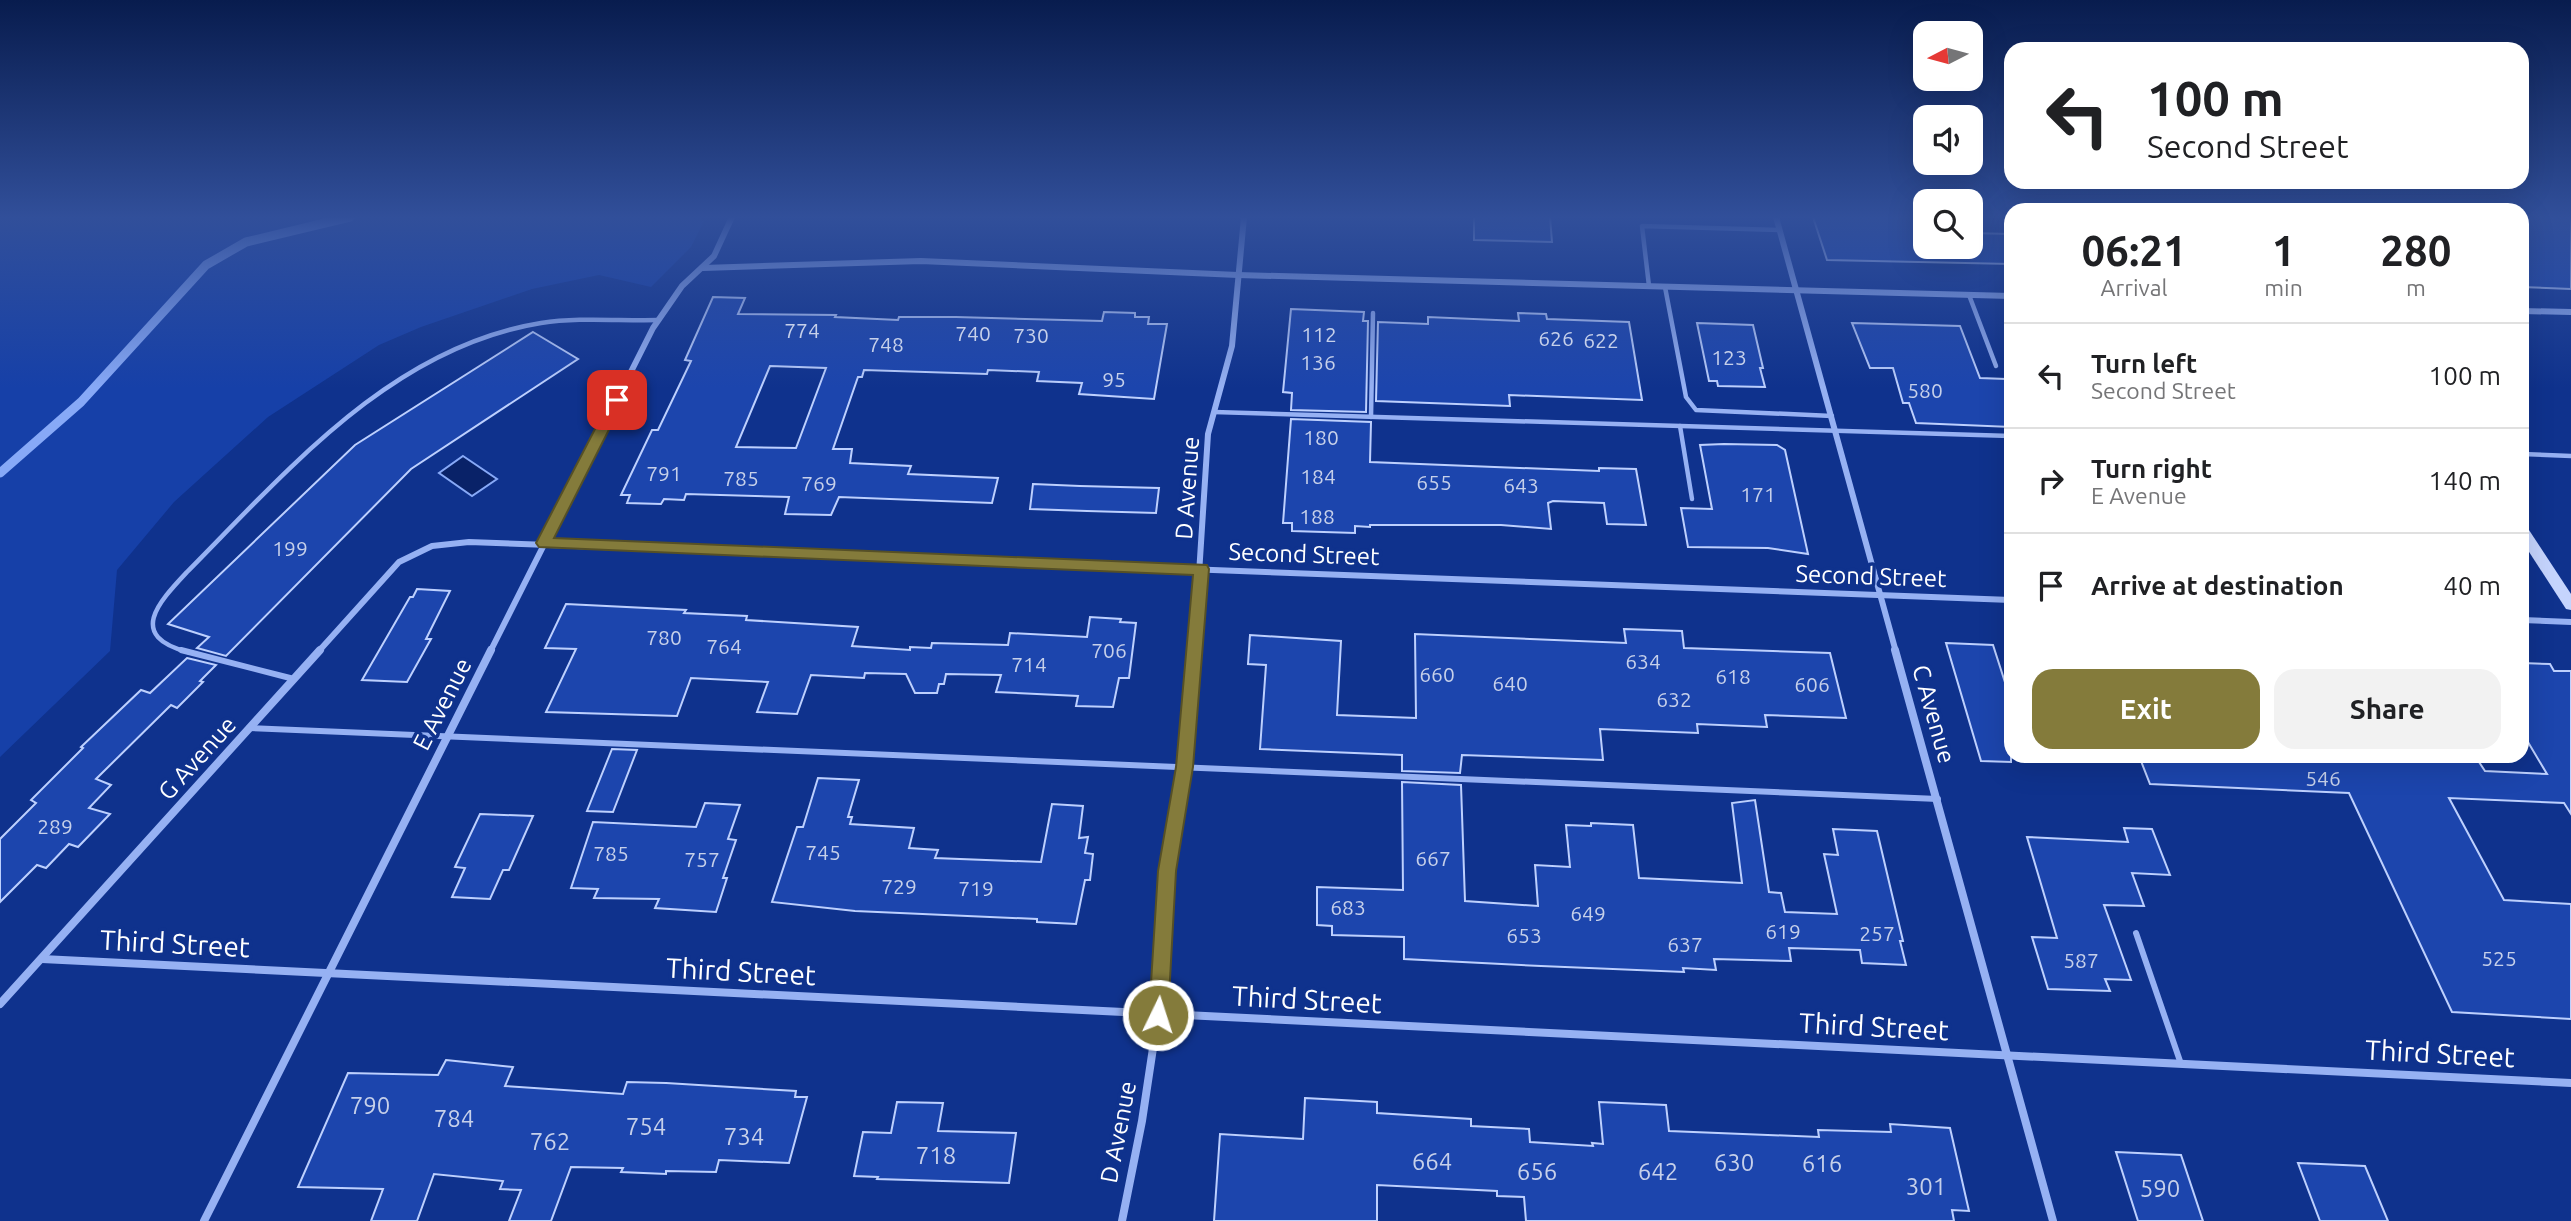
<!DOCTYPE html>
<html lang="en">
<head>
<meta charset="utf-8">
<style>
  :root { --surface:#fff; --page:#f2f2f2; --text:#202124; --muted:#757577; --line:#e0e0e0; --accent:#847b3b }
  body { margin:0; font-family:Ubuntu,sans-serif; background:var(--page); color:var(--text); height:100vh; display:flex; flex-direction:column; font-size:26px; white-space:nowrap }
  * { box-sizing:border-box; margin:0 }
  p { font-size:23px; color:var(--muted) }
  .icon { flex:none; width:38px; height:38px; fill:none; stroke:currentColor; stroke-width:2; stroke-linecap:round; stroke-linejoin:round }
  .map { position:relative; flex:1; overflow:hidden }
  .sheet { position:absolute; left:2004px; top:203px; width:525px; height:560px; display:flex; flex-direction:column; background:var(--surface); border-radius:21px; box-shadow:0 7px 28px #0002 }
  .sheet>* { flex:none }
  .hud { position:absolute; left:2004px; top:42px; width:525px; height:147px; border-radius:21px; box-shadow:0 7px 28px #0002; background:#fff; color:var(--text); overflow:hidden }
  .needle { width:46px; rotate:264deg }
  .fabs { position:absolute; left:1913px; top:21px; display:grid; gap:14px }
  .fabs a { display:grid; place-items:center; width:70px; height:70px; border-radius:14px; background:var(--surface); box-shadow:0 7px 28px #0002; font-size:35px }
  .pin { position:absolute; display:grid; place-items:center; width:60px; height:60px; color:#fff; margin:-30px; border-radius:14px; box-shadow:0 4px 10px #0006 }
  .me { position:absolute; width:77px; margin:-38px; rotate:4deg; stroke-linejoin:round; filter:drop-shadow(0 0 5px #0008) }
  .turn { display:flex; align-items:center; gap:24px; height:147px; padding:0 28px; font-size:32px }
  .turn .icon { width:91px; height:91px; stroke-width:2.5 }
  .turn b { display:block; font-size:49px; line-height:60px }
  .eta { display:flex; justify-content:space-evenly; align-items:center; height:119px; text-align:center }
  .eta b { font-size:42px; font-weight:600; line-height:49px }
  .action { display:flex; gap:14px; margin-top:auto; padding:14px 28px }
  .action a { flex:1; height:80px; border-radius:21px; background:var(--accent); color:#fff; font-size:28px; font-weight:600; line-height:80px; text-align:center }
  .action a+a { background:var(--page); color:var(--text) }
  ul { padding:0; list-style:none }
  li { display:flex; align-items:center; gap:21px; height:105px; padding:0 28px; border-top:2px solid var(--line) }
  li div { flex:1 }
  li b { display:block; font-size:26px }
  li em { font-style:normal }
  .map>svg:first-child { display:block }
  .green { fill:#1640a8 }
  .water { fill:#092268; stroke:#87a9f7; stroke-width:2 }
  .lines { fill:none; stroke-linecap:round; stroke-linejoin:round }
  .stream { stroke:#87a9f7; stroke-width:9 }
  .building { fill:#1c45ad; stroke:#bdd0fe; stroke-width:2; fill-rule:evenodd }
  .lane-far1 { stroke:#96b1f3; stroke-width:4.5 }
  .lane { stroke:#96b1f3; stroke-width:6 }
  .street-far1 { stroke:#96b1f3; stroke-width:6 }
  .street { stroke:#96b1f3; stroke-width:8 }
  .secondary { fill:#c5d4fd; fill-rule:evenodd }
  .route { fill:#847b3b; stroke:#565026; stroke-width:2 }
  .labels { text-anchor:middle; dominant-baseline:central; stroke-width:7; stroke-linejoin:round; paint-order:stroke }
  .number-label { font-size:21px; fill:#c6d0ea }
  .street-label { font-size:24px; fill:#fff; stroke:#0f328d }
  .near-number-label { font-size:24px; fill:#c6d0ea }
  .near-street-label { font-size:28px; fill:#fff; stroke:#0f328d }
</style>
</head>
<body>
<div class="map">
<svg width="2571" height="1221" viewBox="0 0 2571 1221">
  <rect width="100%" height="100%" fill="#0f328d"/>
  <polygon class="green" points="0,217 702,217 701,221 704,221 691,247 651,287 599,275 532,289 421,327 379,345 268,417 174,502 117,570 110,651 0,757"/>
  <polygon class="water" points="463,456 497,479 472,496 439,473"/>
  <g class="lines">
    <polyline class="stream" points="0,473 81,402 206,265 246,242 350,217"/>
  </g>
  <g class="building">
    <polygon points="1474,217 1550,217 1552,242 1474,240"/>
    <polygon points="1813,217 1925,217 1925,247 1970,247 1970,233 2011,234 2011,264 1827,260"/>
    <polygon points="2522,217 2571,217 2571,289 2522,287"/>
    <path d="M 713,297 L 745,298 L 738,314 L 836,315 L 835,317 L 898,320 L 899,317 L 956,317 L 1102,321 L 1104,312 L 1135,313 L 1135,317 L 1149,317 L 1148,324 L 1167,324 L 1154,399 L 1079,394 L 1082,383 L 1037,381 L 1039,372 L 988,370 L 987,374 L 864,370 L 862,377 L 858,377 L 833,449 L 852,449 L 850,463 L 911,466 L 908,474 L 998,478 L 992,503 L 839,497 L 831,515 L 785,514 L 789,497 L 686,494 L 684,500 L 664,499 L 661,504 L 627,503 L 630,495 L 621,495 L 652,430 L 658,430 L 691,361 L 685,360 ZM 770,366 L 826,368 L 796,448 L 736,447 Z"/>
    <polygon points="1291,309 1364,312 1363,321 1368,321 1366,412 1291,410 1292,393 1283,392"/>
    <polygon points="1518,313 1546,314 1547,319 1629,322 1642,400 1509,395 1510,406 1376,401 1378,322 1428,324 1428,317 1519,321"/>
    <polygon points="1697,323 1753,325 1763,368 1760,368 1765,387 1718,386 1717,381 1709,381"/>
    <polygon points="1852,323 1960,326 1980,378 2006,379 2011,393 2011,427 1916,423 1909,403 1903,403 1893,368 1870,368"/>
    <polygon points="533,332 578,359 411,469 226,656 197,648 209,637 168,624 355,445"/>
    <polygon points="1291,419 1371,422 1370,462 1599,471 1599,468 1636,469 1646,525 1607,524 1604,503 1553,501 1548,503 1551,529 1501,525 1370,525 1370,527 1355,526 1355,533 1292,531 1292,523 1283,523"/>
    <polygon points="1724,444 1777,445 1785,450 1808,554 1768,548 1688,547 1681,508 1712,509 1700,445"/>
    <polygon points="1033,484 1080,486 1159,488 1156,513 1087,511 1030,509"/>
    <polygon points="417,589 450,591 426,639 431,639 407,682 362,680 410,597 413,597"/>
    <polygon points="566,604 686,610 684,613 747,616 746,620 858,627 852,646 910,650 910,647 931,648 932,643 1008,645 1010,633 1087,637 1090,617 1121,619 1120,622 1136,623 1129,678 1119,678 1113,707 1076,706 1078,696 996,692 1001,675 946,674 944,684 939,684 937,693 915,693 906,674 865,673 864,678 811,675 797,714 757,712 768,682 691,678 677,716 546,712 576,649 545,648"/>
    <polygon points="1624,629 1682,631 1684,648 1830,653 1846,718 1765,715 1767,727 1697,724 1698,733 1600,729 1603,760 1462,755 1460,773 1402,771 1402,755 1260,749 1266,665 1248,664 1250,635 1341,641 1337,715 1416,718 1415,634 1626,643"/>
    <polygon points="1946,643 1993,645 2011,701 2011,762 1981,761"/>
    <polygon points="187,658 216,665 200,681 203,682 177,708 171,705 96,779 111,785 89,808 110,814 78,847 69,844 46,868 37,865 0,902 0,839 36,803 31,800 83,748 81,747 141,690 150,693"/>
    <polygon points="2522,663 2550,664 2554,671 2571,671 2571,814 2564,803 2449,798 2504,900 2571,904 2571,1019 2452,1012 2349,793 2150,784 2139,756 2475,756 2485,771 2547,774 2522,732"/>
    <polygon points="612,749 637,750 613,812 587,811"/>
    <polygon points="818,778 859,780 848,817 852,817 850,824 914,828 909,848 938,850 935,858 1041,862 1052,804 1083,806 1079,838 1088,837 1085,853 1093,854 1090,880 1085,880 1076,924 1037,922 1037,919 855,911 772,902 797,827 803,827"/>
    <polygon points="1402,782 1461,785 1465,901 1538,906 1535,865 1570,867 1566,825 1591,826 1591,823 1633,825 1639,878 1742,883 1732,803 1755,800 1769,892 1781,893 1785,912 1837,914 1824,854 1838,855 1833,829 1877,831 1903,941 1900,941 1906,965 1862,963 1860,950 1789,948 1791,961 1714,959 1716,970 1683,968 1684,972 1541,966 1404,959 1404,937 1332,935 1332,926 1317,925 1317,887 1403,890"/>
    <polygon points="705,803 740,805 728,839 736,840 723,878 727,878 716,912 655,908 659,899 594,898 598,889 571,888 593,822 696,827"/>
    <polygon points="480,814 533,816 509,870 503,870 490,899 452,897 465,868 455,867"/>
    <polygon points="2124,828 2152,829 2170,875 2132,873 2144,906 2104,905 2131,980 2105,979 2110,991 2048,989 2032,937 2057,938 2027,837 2128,842"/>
    <polygon points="446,1060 513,1067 505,1086 623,1094 627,1082 666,1083 796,1091 795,1097 807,1097 789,1163 719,1160 716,1172 666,1171 666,1174 621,1172 623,1168 571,1167 551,1221 509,1221 521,1190 500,1189 503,1181 434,1174 417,1221 371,1221 383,1189 298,1187 348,1073 438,1075"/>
    <polygon points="1305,1098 1377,1102 1377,1113 1471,1119 1471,1126 1529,1129 1530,1142 1593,1146 1592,1143 1603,1144 1599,1102 1666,1105 1669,1131 1819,1137 1818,1130 1891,1132 1890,1124 1950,1128 1969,1211 1952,1210 1954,1221 1526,1221 1524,1197 1497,1196 1497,1191 1377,1185 1377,1221 1214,1221 1220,1134 1303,1139"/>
    <polygon points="897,1102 943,1103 938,1131 1016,1133 1009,1183 877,1179 878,1177 854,1176 863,1132 891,1133"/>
    <polygon points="2116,1152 2181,1155 2203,1221 2138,1221"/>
    <polygon points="2298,1163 2365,1166 2388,1221 2320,1221"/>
  </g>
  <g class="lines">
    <g class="lane-far1">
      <polyline points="1649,286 1642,226 1780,230"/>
      <polyline points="1665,287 1686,397 1696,410 1832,416"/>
      <polyline points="1969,295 1996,366"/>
      <polyline points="1214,412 2011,436"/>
      <polyline points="1371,417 1373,313"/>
      <polyline points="1680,426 1692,499"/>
      <polyline points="2522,454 2571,456"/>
      <path d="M 188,652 C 127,636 158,603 187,572 C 288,470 392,347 541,323 C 579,317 619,321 658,320"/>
    </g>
    <g class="lane">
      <polyline points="181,650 294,679"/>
      <polyline points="249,728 1938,799"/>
      <polyline points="2136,933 2181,1064"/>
    </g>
    <g class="street-far1">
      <polyline points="1776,217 1896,652"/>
      <polyline points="703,268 921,261 1238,275 2011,296"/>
      <polyline points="2522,311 2571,312"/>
      <polyline points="2522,620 2571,622"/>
      <polyline points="318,652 399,562 432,546 469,542 2011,600"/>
      <polyline points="490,652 653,328 682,286 714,256 732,217"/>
      <polyline points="1194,652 1208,434 1232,346 1244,217"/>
    </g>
    <g class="street">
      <polyline points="1895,650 2053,1221"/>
      <polyline points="42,959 2571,1083"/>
      <polyline points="0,1004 320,650"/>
      <polyline points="204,1221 491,650"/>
      <polyline points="1122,1221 1142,1121 1158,1015 1167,871 1185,767 1194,650"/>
    </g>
    <polygon class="secondary" points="2522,526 2527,527 2571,594 2571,610 2566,609 2522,541"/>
  </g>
  <linearGradient id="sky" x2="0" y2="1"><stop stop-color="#081c4e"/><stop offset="0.56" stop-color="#314f9a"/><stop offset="1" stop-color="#314f9a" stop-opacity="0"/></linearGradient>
  <rect width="2571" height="388" fill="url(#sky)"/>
  <polygon class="route" points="617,395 624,400 554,538 1207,565 1209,569 1193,767 1176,871 1168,1015 1165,1021 1158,1024 1151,1021 1149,1015 1158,871 1176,767 1193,575 539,547 536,543 610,400"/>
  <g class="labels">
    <g class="number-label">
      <text x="802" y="330">774</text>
      <text x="973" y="333">740</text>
      <text x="1319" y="334">112</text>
      <text x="1031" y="335">730</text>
      <text x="1556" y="338">626</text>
      <text x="1601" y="340">622</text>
      <text x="886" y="344">748</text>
      <text x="1729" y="357">123</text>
      <text x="1318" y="362">136</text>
      <text x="1114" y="379">95</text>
      <text x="1925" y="390">580</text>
      <text x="1321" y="437">180</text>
      <text x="664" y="473">791</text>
      <text x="1318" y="476">184</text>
      <text x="741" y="478">785</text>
      <text x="1434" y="482">655</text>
      <text x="819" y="483">769</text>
      <text x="1521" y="485">643</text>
      <text x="1758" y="494">171</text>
      <text x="1317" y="516">188</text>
      <text x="290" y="548">199</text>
      <text x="664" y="637">780</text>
      <text x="724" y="646">764</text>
      <text x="1109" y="650">706</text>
      <text x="1643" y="661">634</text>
      <text x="1029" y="664">714</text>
      <text x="1437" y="674">660</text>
      <text x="1733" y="676">618</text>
      <text x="1510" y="683">640</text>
      <text x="1812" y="684">606</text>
      <text x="1674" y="699">632</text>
      <text x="2323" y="778">546</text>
      <text x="55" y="826">289</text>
      <text x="823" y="852">745</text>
      <text x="611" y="853">785</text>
      <text x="1433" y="858">667</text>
      <text x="702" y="859">757</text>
      <text x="899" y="886">729</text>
      <text x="976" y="888">719</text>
      <text x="1348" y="907">683</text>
      <text x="1588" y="913">649</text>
      <text x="1783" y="931">619</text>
      <text x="1877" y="933">257</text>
      <text x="1524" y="935">653</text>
      <text x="1685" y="944">637</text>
      <text x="2499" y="958">525</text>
      <text x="2081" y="960">587</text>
    </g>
    <g class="street-label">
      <text transform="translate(1187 488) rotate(-86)">D Avenue</text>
      <text transform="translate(1304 554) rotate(2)">Second Street</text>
      <text transform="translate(1871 576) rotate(2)">Second Street</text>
      <text transform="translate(442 704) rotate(-63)">E Avenue</text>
      <text transform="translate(1934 714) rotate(74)">C Avenue</text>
      <text transform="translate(197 758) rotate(-48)">G Avenue</text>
      <text transform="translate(1118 1132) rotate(-79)">D Avenue</text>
    </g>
    <g class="near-number-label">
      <text x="370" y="1105">790</text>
      <text x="454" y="1118">784</text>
      <text x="646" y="1126">754</text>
      <text x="744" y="1136">734</text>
      <text x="550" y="1141">762</text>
      <text x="936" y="1155">718</text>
      <text x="1432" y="1161">664</text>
      <text x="1734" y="1162">630</text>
      <text x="1822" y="1163">616</text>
      <text x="1537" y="1171">656</text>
      <text x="1658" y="1171">642</text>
      <text x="1926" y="1186">301</text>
      <text x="2160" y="1188">590</text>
    </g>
    <g class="near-street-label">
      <text transform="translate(175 943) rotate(3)">Third Street</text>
      <text transform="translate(741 971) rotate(3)">Third Street</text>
      <text transform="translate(1307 999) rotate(3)">Third Street</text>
      <text transform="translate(1874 1026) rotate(3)">Third Street</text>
      <text transform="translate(2440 1053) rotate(3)">Third Street</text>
    </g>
  </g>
</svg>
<div class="fabs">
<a><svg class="needle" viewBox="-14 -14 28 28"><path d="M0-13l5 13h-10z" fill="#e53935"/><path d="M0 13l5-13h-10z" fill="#757577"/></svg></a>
<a><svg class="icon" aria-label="sound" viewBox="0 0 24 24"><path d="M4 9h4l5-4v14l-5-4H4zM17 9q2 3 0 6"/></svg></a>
<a><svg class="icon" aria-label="search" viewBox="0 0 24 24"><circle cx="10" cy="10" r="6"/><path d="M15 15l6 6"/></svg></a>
</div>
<div class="pin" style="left:617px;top:400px;background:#d93025"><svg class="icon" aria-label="arrive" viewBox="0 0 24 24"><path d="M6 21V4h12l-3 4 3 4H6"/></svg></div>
<svg class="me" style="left:1158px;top:1015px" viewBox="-20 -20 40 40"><circle r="17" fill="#847b3b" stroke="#fff" stroke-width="3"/><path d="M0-11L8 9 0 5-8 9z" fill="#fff"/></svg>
<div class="hud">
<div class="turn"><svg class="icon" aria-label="left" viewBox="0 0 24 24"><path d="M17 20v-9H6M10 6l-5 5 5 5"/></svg><div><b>100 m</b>Second Street</div></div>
</div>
<section class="sheet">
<div class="eta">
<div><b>06:21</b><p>Arrival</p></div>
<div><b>1</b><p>min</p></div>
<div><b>280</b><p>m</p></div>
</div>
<ul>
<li><svg class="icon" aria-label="left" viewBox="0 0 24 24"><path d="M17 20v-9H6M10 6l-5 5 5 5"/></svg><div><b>Turn left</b><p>Second Street</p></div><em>100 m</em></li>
<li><svg class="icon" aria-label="right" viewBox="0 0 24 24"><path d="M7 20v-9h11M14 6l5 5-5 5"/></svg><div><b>Turn right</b><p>E Avenue</p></div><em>140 m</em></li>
<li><svg class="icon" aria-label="arrive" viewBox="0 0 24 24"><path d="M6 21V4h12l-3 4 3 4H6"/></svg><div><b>Arrive at destination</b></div><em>40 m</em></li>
</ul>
<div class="action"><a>Exit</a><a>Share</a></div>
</section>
</div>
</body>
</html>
